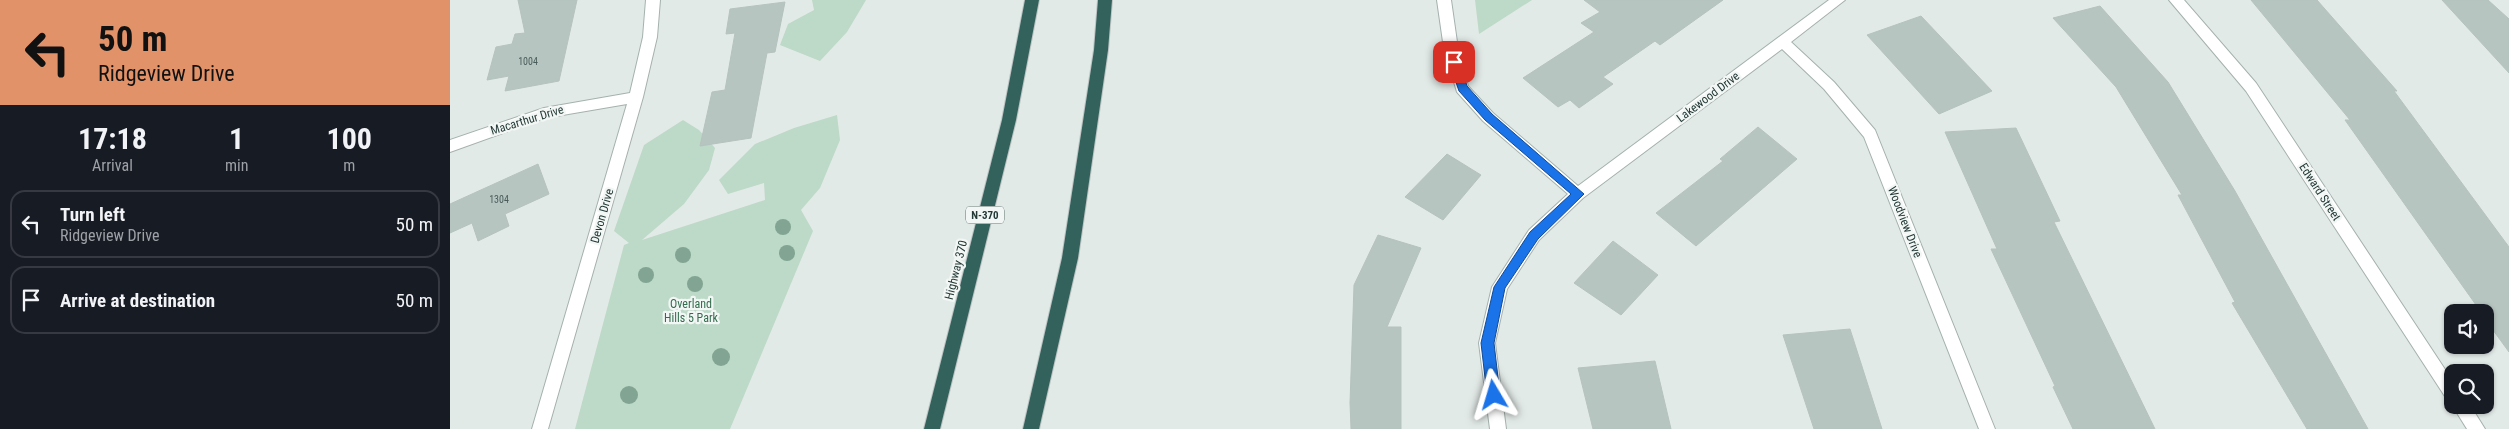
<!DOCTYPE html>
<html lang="en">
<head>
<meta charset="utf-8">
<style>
  :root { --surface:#171b24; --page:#20242c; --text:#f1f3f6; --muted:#9ea1a6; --line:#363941 }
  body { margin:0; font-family:"Roboto Condensed",sans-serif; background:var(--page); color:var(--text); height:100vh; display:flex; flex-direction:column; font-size:19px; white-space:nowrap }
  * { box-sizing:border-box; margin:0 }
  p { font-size:16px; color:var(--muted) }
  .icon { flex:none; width:28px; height:28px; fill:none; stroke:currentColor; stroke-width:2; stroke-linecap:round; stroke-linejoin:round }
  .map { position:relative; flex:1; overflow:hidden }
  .panel { display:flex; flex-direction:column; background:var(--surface); width:450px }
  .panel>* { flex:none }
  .banner { background:#e29268; color:#111; overflow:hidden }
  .fabs { position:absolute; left:1994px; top:304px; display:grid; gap:10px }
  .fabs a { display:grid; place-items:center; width:50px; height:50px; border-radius:10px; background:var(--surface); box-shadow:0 1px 4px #0004; font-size:25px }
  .pin { position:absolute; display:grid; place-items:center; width:42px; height:42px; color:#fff; margin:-21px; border-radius:10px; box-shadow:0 2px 8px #0006 }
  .me { position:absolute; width:55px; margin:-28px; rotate:353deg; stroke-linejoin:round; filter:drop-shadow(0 0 4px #0008) }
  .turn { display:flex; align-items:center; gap:18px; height:105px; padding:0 15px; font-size:22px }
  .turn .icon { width:65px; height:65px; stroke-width:2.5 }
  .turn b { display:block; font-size:35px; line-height:42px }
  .eta { display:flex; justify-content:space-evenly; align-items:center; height:85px; text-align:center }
  .eta b { font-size:30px; font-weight:700; line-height:35px }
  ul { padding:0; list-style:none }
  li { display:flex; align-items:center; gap:15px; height:68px; margin:0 10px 8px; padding:0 5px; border:2px solid var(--line); border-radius:15px }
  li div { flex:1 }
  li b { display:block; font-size:19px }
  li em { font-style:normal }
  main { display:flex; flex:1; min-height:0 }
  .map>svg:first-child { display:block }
  .green { fill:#bdd9c7 }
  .building { fill:#b7c5c1; stroke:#b5c3bf }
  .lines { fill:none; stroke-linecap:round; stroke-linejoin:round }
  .minor-casing { stroke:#a5b1ae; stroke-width:2 }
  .highway-casing { stroke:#bdc4c3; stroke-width:2 }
  .minor { fill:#fff; fill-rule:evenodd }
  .highway { fill:#33625d; fill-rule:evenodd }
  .tree { fill:#82a593 }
  .route { fill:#1a73e8; stroke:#114b97 }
  .labels { text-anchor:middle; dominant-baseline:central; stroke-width:4.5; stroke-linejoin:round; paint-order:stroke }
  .number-label { font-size:10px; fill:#495c59 }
  .shield { fill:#f2f7f5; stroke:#62726f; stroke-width:1 }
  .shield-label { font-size:11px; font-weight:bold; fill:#243936 }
  .street-label { font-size:12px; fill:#243936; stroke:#f2f7f5 }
  .park-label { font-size:12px; fill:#336c4e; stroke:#f2f7f5 }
</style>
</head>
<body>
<main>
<section class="panel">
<div class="banner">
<div class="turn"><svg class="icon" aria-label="left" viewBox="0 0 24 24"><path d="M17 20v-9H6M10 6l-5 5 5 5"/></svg><div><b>50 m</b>Ridgeview Drive</div></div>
</div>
<div class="eta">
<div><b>17:18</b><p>Arrival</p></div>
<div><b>1</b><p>min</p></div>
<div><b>100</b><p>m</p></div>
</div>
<ul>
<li><svg class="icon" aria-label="left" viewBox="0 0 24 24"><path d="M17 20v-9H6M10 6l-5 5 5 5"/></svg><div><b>Turn left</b><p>Ridgeview Drive</p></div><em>50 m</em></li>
<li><svg class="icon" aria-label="arrive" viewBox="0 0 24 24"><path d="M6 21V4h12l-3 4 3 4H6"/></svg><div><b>Arrive at destination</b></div><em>50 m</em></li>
</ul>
</section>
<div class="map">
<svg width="2059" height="429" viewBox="0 0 2059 429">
  <rect width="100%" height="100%" fill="#e2eae7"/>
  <g class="green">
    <polygon points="362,0 416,0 397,32 370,61 330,45 338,24 364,10"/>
    <polygon points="1025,0 1082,0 1029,34"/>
    <polygon points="387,115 390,140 370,188 351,210 363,231 280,429 125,429 174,245 179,243 164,231 194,145 233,120 249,130 265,148 259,170 234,204 192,240 315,200 314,183 278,194 269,180 305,144 344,128"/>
  </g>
  <g class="building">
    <polygon points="68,0 127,0 109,81 55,91 59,76 37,80 46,47 62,44 65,34 75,33"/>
    <polygon points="1134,0 1273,0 1210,45 1205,41 1153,77 1163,84 1129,108 1120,100 1108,107 1073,78 1144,32 1131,23 1150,12"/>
    <polygon points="1801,0 1867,0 1947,91 1944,91 2059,247 2059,352 2035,319 2035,312 2031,312 1895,120 1900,120"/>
    <polygon points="1992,0 2038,0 2059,19 2059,73"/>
    <polygon points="335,2 325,52 317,53 301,138 250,146 262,92 275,90 285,33 276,34 280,9"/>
    <polygon points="1650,6 1718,82 1785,191 1918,429 1857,429 1782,303 1785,302 1728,195 1732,195 1666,87 1603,18"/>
    <polygon points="1471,16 1542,91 1489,114 1417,35"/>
    <polygon points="1308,127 1347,159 1246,246 1206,213 1273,161 1270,159"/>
    <polygon points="1566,128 1610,221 1604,222 1705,429 1623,429 1603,387 1605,386 1541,249 1547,249 1495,132"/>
    <polygon points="997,154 1031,175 993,220 955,197"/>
    <polygon points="88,164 99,194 55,214 59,226 28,241 22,223 0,233 0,204"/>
    <polygon points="928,235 971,248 937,327 951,327 951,429 901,429 900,403 904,285"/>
    <polygon points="1163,241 1208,275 1171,315 1124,283"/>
    <polygon points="1400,329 1432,429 1364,429 1333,335"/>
    <polygon points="1205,361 1221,429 1143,429 1128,368"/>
  </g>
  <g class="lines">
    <g class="minor-casing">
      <g id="minor">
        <polygon points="196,0 210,0 207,37 193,97 98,429 82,429 177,104 95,118 0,152 0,140 94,108 180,93 193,37"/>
        <polygon points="987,0 1001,0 1008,49 1018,86 1043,113 1128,186 1379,0 1395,0 1341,42 1384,82 1425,130 1545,429 1529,429 1414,137 1374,89 1332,49 1133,198 1089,240 1057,289 1045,343 1056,429 1040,429 1029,343 1042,287 1079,230 1118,194 1033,121 1007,92 994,49"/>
        <polygon points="1719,0 1734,0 1806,83 2002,380 2002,400 1996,398 1796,91"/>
        <polygon points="2002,403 2002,405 2020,405 2035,429 2017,429 2002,405"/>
      </g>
    </g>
    <g class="highway-casing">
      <g id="highway">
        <polygon points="575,0 589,0 566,120 490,429 474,429 552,120"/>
        <polygon points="648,0 662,0 658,50 628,258 589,429 573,429 612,258 644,50"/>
      </g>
    </g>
    <use href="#minor" class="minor"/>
    <use href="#highway" class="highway"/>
  </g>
  <g class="tree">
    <circle cx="333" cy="227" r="8"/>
    <circle cx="337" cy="253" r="8"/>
    <circle cx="233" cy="255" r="8"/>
    <circle cx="196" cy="275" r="8"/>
    <circle cx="245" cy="284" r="8"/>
    <circle cx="271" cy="357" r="9"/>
    <circle cx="179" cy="395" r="9"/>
  </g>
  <polygon class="route" points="1004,58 1010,62 1017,86 1042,114 1134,194 1088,239 1055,288 1044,343 1050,395 1048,399 1044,400 1039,399 1037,395 1031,343 1044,287 1080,232 1121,194 1035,120 1009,91 999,62"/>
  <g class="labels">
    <g class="number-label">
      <text x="78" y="61">1004</text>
      <text x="49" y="199">1304</text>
    </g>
    <rect class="shield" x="516" y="206.5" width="38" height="17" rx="4"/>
    <g class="shield-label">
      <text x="535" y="215">N-370</text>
    </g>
    <g class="street-label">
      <text transform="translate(1258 97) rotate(-37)">Lakewood Drive</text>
      <text transform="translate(77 120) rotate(-17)">Macarthur Drive</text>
      <text transform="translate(1870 192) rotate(57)">Edward Street</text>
      <text transform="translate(152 216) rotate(-74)">Devon Drive</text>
      <text transform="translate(1455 222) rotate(69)">Woodview Drive</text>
      <text transform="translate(506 270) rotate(-76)">Highway 370</text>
    </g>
    <g class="park-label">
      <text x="241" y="304">Overland<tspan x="241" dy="14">Hills 5 Park</tspan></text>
    </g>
  </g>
</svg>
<div class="fabs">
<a><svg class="icon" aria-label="sound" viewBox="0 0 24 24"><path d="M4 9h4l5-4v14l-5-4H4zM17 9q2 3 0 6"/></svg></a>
<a><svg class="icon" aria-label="search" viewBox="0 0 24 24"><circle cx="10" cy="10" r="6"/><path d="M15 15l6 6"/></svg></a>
</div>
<div class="pin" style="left:1004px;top:62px;background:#d93025"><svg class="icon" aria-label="arrive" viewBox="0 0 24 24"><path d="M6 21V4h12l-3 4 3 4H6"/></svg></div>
<svg class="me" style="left:1044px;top:395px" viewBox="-20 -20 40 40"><path d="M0-17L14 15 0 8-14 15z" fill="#1a73e8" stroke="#fff" stroke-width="4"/></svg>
</div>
</main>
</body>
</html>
